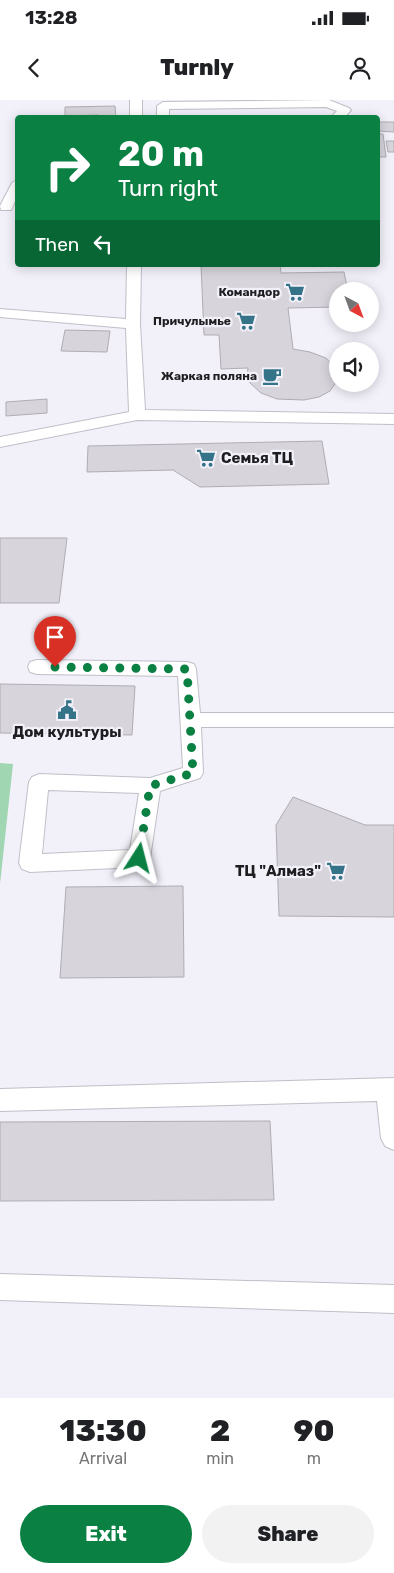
<!DOCTYPE html>
<html lang="en">
<head>
<meta charset="utf-8">
<style>
  :root { --surface:#fff; --page:#f2f2f2; --text:#202124; --muted:#757577; --accent:#0b8043 }
  body { margin:0; font-family:Rubik,sans-serif; background:var(--page); color:var(--text); height:100vh; display:flex; flex-direction:column; font-size:19px; white-space:nowrap }
  * { box-sizing:border-box; margin:0 }
  p { font-size:16px; color:var(--muted) }
  .icon { flex:none; width:28px; height:28px; fill:none; stroke:currentColor; stroke-width:2; stroke-linecap:round; stroke-linejoin:round }
  .map { position:relative; height:1298px; overflow:hidden }
  .drawer { display:flex; flex-direction:column; background:var(--surface); flex:1 }
  .drawer>* { flex:none }
  .guide { position:absolute; left:15px; top:15px; width:365px; height:152px; border-radius:5px; box-shadow:0 2px 12px #0003; background:#0b8043; color:#fff; overflow:hidden }
  .needle { width:32px; rotate:139deg }
  .fabs { position:absolute; left:329px; top:182px; display:grid; gap:10px }
  .fabs a { display:grid; place-items:center; width:50px; height:50px; border-radius:50%; background:var(--surface); box-shadow:0 2px 12px #0003; font-size:25px }
  .pin { position:absolute; display:grid; place-items:center; width:42px; height:42px; color:#fff; margin:-51px -21px; border-radius:50% 50% 50% 0; rotate:-45deg; box-shadow:0 0 5px #0007 }
  .pin .icon { rotate:45deg }
  .me { position:absolute; width:55px; margin:-28px; rotate:9deg; stroke-linejoin:round; filter:drop-shadow(0 0 4px #0008) }
  .turn { display:flex; align-items:center; gap:18px; height:105px; padding:0 20px; font-size:22px }
  .turn .icon { width:65px; height:65px; stroke-width:2.5 }
  .turn b { display:block; font-size:35px; line-height:42px }
  .then { display:flex; align-items:center; height:48px; padding:0 20px; background:#0003; gap:10px; font-size:19px }
  .eta { display:flex; justify-content:space-evenly; align-items:center; height:85px; text-align:center }
  .eta b { font-size:30px; font-weight:800; line-height:35px }
  .cta { display:flex; gap:10px; margin-top:auto; padding:10px 20px }
  .cta a { flex:1; height:58px; border-radius:30px; background:var(--accent); color:#fff; font-size:20px; font-weight:800; line-height:58px; text-align:center }
  .cta a+a { background:var(--page); color:var(--text) }
  .status { display:flex; justify-content:space-between; align-items:center; height:35px; padding:0 25px; background:var(--surface); direction:ltr }
  .status svg { height:14px; fill:currentColor }
  header { display:flex; justify-content:space-between; align-items:center; height:65px; padding:0 20px; background:var(--surface); font-size:22px; font-weight:800 }
  .map>svg:first-child { display:block }
  .green { fill:#a1d6b2 }
  .building { fill:#d8d4dc; stroke:#b0acb4 }
  .lines { fill:none; stroke-linecap:round; stroke-linejoin:round }
  .service-casing { stroke:#c0bec7; stroke-width:2 }
  .service { fill:#fff; fill-rule:evenodd }
  .route { stroke:#0b8043; stroke-width:9; stroke-dasharray:0 16.2 }
  .labels { text-anchor:middle; dominant-baseline:central; stroke-width:4.5; stroke-linejoin:round; paint-order:stroke }
  .far-poi-label { font-size:12px; font-weight:bold; fill:#1e1d20; stroke:#f2f0f9; text-anchor:end }
  .poi-label { font-size:15px; font-weight:bold; fill:#1e1d20; stroke:#f2f0f9; text-anchor:start }
</style>
</head>
<body>
<div class="status"><b>13:28</b><svg viewBox="0 0 49 12"><path d="M0 12V9h3v3zM5 12V6h3v6zM10 12V3h3v9zM15 12V0h3v12zM26 1h20v11H26zM47 4h2v5h-2z"/></svg></div>
<header><svg class="icon" aria-label="back" viewBox="0 0 24 24"><path d="M15 5l-7 7 7 7"/></svg>Turnly<svg class="icon" aria-label="person" viewBox="0 0 24 24"><circle cx="12" cy="8" r="4"/><path d="M4 21q1-7 8-7t8 7"/></svg></header>
<div class="map">
<svg width="394" height="1298" viewBox="0 0 394 1298">
  <rect width="100%" height="100%" fill="#f2f0f9"/>
  <polygon class="green" points="0,663 13,664 0,784"/>
  <g class="building">
    <polygon points="115,6 116,18 99,18 98,15 65,16 65,7"/>
    <polygon points="378,22 394,22 394,32 378,31"/>
    <polygon points="378,34 383,34 386,57 378,57"/>
    <polygon points="386,41 394,41 394,52 388,52"/>
    <polygon points="201,165 280,165 281,173 344,172 348,191 338,191 338,207 288,208 293,249 310,252 326,258 337,270 337,281 330,291 319,297 304,300 277,299 261,293 250,283 247,275 248,268 221,269 219,235 204,235"/>
    <polygon points="65,230 110,231 107,252 61,251"/>
    <polygon points="47,299 47,313 6,316 6,302"/>
    <polygon points="322,341 329,384 200,387 173,370 87,372 88,346"/>
    <polygon points="0,438 67,438 59,503 0,503"/>
    <polygon points="0,584 135,586 132,635 0,633"/>
    <polygon points="293,697 365,725 394,725 394,817 279,816 276,725"/>
    <polygon points="183,786 184,877 60,878 66,787"/>
    <polygon points="270,1021 274,1100 0,1101 0,1022"/>
  </g>
  <g class="lines">
    <g class="service-casing">
      <g id="service">
        <rect x="130" y="0" width="12" height="18"/>
        <polygon points="329,0 349,8 351,10 344,18 330,18 337,11 326,7 169,9 169,18 157,18 157,6 163,2"/>
        <path d="M 18,79 C 18,91 17,99 11,110 L 1,110 L 0,106 L 12,83 Z"/>
        <polygon points="127,165 141,165 140,224 145,310 394,314 394,324 137,320 0,347 0,337 129,312 126,228 0,217 0,209 126,219"/>
        <path d="M 37,560 L 187,562 L 194,564 L 196,569 L 200,613 L 394,613 L 394,627 L 201,627 L 203,673 L 200,678 L 160,691 L 150,758 L 147,764 L 139,767 L 30,772 L 22,769 L 19,763 L 29,682 L 32,677 L 39,674 L 150,678 L 183,668 L 178,576 L 37,574 L 30,572 L 28,567 L 30,562 ZM 48,690 L 139,693 L 130,750 L 42,754 Z"/>
        <polygon points="394,978 394,1050 385,1046 381,1038 377,1001 0,1011 0,989"/>
        <polygon points="0,1174 394,1185 394,1213 0,1200"/>
      </g>
    </g>
    <use href="#service" class="service"/>
  </g>
  <g class="lines">
    <polyline class="route" points="55,567 187,569 193,673 150,686 139,758"/>
  </g>
  <defs>
    <g id="supermarket-bare" transform="scale(1.5)"><path d="M-6-5.5h2.5l.6 2H6L4.5 2H-2.5L-4.4-4H-6ZM-1.5 3.2a1.3 1.3 0 1 0 .1 0ZM3 3.2a1.3 1.3 0 1 0 .1 0Z" fill="#357389" stroke="#f2f0f9" stroke-width="2.5" paint-order="stroke"/></g>
    <g id="cafe-bare" transform="scale(1.5)"><path d="M-5.5-4.5H6V0H3Q3 3.5 0 3.5H-2.5Q-5.5 3.5-5.5 0ZM3-3.2v2h1.7v-2ZM-6 4.5H4V6H-6Z" fill="#357389" stroke="#f2f0f9" stroke-width="2.5" paint-order="stroke"/></g>
    <g id="civic-bare" transform="scale(1.5)"><path d="M-.6-6.5H3V-4.5H.6V-3L4-1V1h2V6H-6V1h2V-1L-.6-3ZM-1.2 2.5V6h2.4V2.5Z" fill="#357389" stroke="#f2f0f9" stroke-width="2.5" paint-order="stroke"/></g>
  </defs>
  <g fill-rule="evenodd">
    <use href="#supermarket-bare" x="295" y="192"/>
    <use href="#supermarket-bare" x="246" y="221"/>
    <use href="#cafe-bare" x="272" y="276"/>
    <use href="#supermarket-bare" x="206" y="358"/>
    <use href="#civic-bare" x="67" y="610"/>
    <use href="#supermarket-bare" x="336" y="771"/>
  </g>
  <g class="labels">
    <g class="far-poi-label">
      <text x="280" y="192">Командор</text>
      <text x="231" y="221">Причулымье</text>
      <text x="257" y="276">Жаркая поляна</text>
    </g>
    <g class="poi-label">
      <text x="221" y="358">Семья ТЦ</text>
      <text x="67" y="632" text-anchor="middle">Дом культуры</text>
      <text x="321" y="771" text-anchor="end">ТЦ "Алмаз"</text>
    </g>
  </g>
</svg>
<div class="fabs">
<a><svg class="needle" viewBox="-14 -14 28 28"><path d="M0-13l5 13h-10z" fill="#e53935"/><path d="M0 13l5-13h-10z" fill="#757577"/></svg></a>
<a><svg class="icon" aria-label="sound" viewBox="0 0 24 24"><path d="M4 9h4l5-4v14l-5-4H4zM17 9q2 3 0 6"/></svg></a>
</div>
<div class="pin" style="left:55px;top:567px;background:#d93025"><svg class="icon" aria-label="arrive" viewBox="0 0 24 24"><path d="M6 21V4h12l-3 4 3 4H6"/></svg></div>
<svg class="me" style="left:139px;top:758px" viewBox="-20 -20 40 40"><path d="M0-17L14 15 0 8-14 15z" fill="#0b8043" stroke="#fff" stroke-width="4"/></svg>
<div class="guide">
<div class="turn"><svg class="icon" aria-label="right" viewBox="0 0 24 24"><path d="M7 20v-9h11M14 6l5 5-5 5"/></svg><div><b>20 m</b>Turn right</div></div>
<div class="then">Then<svg class="icon" aria-label="left" viewBox="0 0 24 24"><path d="M17 20v-9H6M10 6l-5 5 5 5"/></svg></div>
</div>
</div>
<section class="drawer">
<div class="eta">
<div><b>13:30</b><p>Arrival</p></div>
<div><b>2</b><p>min</p></div>
<div><b>90</b><p>m</p></div>
</div>
<div class="cta"><a>Exit</a><a>Share</a></div>
</section>
</body>
</html>
